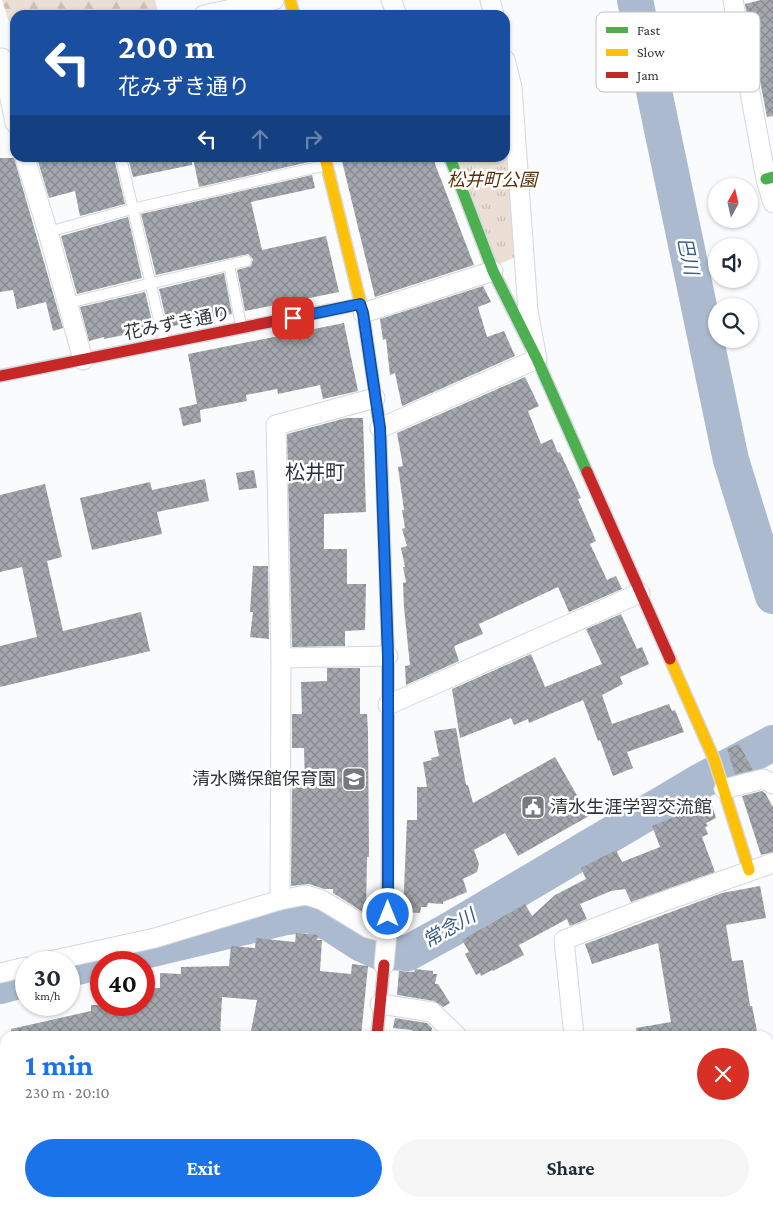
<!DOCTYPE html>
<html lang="en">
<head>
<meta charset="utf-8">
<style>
  :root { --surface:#fff; --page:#f6f6f7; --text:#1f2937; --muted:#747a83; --accent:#1a73e8 }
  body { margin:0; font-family:"Crimson Pro","Noto Sans JP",serif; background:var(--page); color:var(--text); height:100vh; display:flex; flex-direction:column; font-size:19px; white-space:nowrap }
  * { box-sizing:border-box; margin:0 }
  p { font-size:16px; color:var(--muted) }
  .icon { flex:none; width:28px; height:28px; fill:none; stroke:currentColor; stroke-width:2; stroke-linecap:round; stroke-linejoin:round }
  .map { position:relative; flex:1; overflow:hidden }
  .drawer { position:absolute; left:0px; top:1031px; width:774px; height:176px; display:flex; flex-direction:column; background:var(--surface); border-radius:15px 15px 0 0; box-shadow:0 1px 4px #0004 }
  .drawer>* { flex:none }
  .guide { position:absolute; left:10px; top:10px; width:500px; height:152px; border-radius:15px; box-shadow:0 1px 4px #0004; background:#1a4fa0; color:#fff; overflow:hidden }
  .needle { width:32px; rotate:8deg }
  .buttons { position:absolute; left:708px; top:178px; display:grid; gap:10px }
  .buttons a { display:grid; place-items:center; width:50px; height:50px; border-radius:50%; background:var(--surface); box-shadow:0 1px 4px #0004; font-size:25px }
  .speed { position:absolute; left:15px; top:951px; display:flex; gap:10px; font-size:25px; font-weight:700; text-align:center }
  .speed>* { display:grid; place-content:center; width:65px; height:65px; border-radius:50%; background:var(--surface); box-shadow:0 1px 4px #0004; line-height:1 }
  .speed small { font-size:12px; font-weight:400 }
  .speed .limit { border:8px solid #d22; background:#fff; color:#111 }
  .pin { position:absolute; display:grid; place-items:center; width:42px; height:42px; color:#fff; margin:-21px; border-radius:10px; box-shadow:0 2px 8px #0006 }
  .me { position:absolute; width:55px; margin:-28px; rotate:0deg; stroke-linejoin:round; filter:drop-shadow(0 0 4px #0008) }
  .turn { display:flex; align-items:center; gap:18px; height:105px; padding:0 25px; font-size:22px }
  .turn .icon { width:65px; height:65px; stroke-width:2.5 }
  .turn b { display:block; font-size:35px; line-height:42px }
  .lanes { display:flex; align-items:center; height:48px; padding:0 25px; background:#0003; justify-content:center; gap:25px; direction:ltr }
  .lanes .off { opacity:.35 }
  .round { display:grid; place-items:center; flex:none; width:52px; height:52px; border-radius:26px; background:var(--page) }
  .headline { display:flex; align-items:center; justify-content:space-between; height:85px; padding:0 25px }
  h1 { font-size:30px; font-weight:700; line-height:38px; color:var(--accent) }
  .primary-button { display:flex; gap:10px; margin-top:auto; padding:10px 25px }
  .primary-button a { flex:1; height:58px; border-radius:30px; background:var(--accent); color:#fff; font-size:20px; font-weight:700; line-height:58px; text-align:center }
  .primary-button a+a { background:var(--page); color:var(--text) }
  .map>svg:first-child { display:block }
  .forest { fill:url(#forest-firs) }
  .park { fill:url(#park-tufts) }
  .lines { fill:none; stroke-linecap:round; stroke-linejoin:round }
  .river { stroke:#abbacf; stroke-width:36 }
  .building { fill:url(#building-cross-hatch) }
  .lane-casing { stroke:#d4d7db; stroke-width:12 }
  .street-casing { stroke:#d4d7db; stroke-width:21 }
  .fast-casing { stroke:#d4d7db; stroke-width:14 }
  .slow-casing { stroke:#d4d7db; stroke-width:14 }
  .jam-casing { stroke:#d4d7db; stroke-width:14 }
  .lane { stroke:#fefeff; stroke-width:10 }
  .street { stroke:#fefeff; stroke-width:19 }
  .fast { stroke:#4caf50; stroke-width:11 }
  .slow { stroke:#ffc107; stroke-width:11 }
  .jam { stroke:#c62828; stroke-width:11 }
  .route-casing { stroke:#114b97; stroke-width:12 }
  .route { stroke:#1a73e8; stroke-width:9 }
  .labels { text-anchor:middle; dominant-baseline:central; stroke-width:5; stroke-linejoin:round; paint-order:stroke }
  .park-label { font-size:18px; font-style:italic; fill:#582f05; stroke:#fff }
  .street-label { font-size:18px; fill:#30353b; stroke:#fff }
  .poi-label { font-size:18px; fill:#30353b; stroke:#fff; text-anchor:end }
  .water-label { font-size:19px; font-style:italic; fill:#395983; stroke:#fff }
  .quarter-label { font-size:20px; fill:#27313d; stroke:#fff }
  .key { fill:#fff; stroke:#c1c2c4; stroke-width:1 }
  .key-label { font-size:14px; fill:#30353b }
</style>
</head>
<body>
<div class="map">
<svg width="773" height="1207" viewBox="0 0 773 1207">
  <defs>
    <pattern id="forest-firs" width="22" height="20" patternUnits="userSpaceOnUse" patternTransform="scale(1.25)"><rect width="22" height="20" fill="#eaded5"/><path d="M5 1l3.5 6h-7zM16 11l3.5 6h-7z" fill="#c9bfb8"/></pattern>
    <pattern id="park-tufts" width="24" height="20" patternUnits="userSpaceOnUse" patternTransform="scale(1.25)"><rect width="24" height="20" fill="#eaded5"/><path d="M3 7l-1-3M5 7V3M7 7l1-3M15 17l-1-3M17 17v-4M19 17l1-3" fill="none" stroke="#c9bfb8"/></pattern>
    <pattern id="building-cross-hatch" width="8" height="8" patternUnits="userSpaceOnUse" patternTransform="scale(1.25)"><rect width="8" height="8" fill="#a4a8ae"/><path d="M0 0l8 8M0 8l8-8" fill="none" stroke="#868a8f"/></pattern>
  </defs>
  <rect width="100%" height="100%" fill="#f9fbfd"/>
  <polygon class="forest" points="2,0 155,0 158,12 141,15 15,15 15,38 14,38"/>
  <polygon class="park" points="505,112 520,255 497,265 458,158 505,158"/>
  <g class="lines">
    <g class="river">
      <polyline points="635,0 731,460 773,596"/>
      <polyline points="69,969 286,917 310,915 331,924 362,944 380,952 408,953 448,931 701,781 773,743"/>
      <polyline points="0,986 26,979"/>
    </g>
  </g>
  <g class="building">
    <polygon points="761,0 773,0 773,116 767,117 745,4"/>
    <polygon points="0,158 14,158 63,328 53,331 46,302 17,309 13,290 0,292"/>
    <polygon points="37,158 114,158 125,204 80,216 75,191 49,198"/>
    <polygon points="128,158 192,158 192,165 133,177"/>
    <polygon points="193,158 308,158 309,162 199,187"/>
    <polygon points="357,158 435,158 435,164 474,265 375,297 342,161"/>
    <polygon points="312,175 315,188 251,202 262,250 326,236 339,292 245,311 237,270 251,266 253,259 248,254 156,275 141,214"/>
    <polygon points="128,217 142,278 77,294 61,236"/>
    <polygon points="224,273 232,314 168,327 159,289"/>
    <polygon points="483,286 491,302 478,307 487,337 504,331 515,356 402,406 395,373 390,375 386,339 383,340 380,319"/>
    <polygon points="145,292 154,329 104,339 104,337 89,341 80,307"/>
    <polygon points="344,323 358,391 323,399 320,385 278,394 277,389 246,395 247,401 200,410 201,422 183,426 179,408 197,404 188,354"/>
    <polygon points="525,377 539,406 528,411 541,444 552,439 558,453 560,452 581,498 578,499 596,541 590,544 607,580 616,576 622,589 569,612 558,587 479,624 483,634 454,646 459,661 406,685 405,666 410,665 404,608 403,583 406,582 403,567 405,567 401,548 407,546 402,529 405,528 402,510 404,510 398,467 403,466 397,433"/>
    <polygon points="346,418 363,418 366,512 324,514 324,549 347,549 347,584 366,584 365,630 345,631 345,646 292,647 287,434"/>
    <polygon points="254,470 257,488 239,490 236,473"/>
    <polygon points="205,479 209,501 157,512 162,534 92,550 80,498 150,482 152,490"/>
    <polygon points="45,484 62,557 47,561 63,631 141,612 150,651 0,687 0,646 37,637 22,567 0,572 0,495"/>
    <polygon points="253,566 268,566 269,639 250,637 253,612 250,612"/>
    <polygon points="621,614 637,649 642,647 649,664 620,677 623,684 602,695 612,724 669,704 672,711 675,710 684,732 627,752 633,768 613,776 600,740 598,741 583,700 529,723 528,719 514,725 511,718 460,738 452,689 531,654 545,687 602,664 586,629"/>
    <polygon points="327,668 360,668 360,714 367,714 368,731 369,857 367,857 366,914 333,893 333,889 324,889 309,884 291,886 292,784 305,784 304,748 292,748 292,714 302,714 301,682 327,681"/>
    <polygon points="456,728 466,785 468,785 473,803 555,757 589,816 518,856 505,833 474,850 479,864 477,872 463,879 467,892 443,902 443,904 428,903 427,907 421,907 420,913 403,912 407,820 417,820 417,787 427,787 423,762 432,760 431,758 439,756 434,731"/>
    <polygon points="739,744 753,770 735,774 727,749"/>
    <polygon points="762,791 765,793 773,807 773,852 761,855 742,796"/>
    <polygon points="710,799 716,818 706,823 708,826 705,827 708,834 702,837 715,872 631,902 625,889 611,891 580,904 587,919 570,926 567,919 519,945 524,955 493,971 492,970 481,976 480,973 476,975 465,954 469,952 462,940 525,904 532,916 555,895 586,879 581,868 616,850 622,862 660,847 652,826 687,812 686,810 694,806"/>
    <polygon points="760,886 766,918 726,925 732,961 743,960 750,1006 752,1006 758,1036 637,1036 636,1028 671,1022 658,943 592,964 585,944 722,893"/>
    <polygon points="296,933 318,935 317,940 322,940 320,971 351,974 352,964 368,966 361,1036 250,1036 257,1000 222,997 220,1036 12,1036 11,1029 91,1011 91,1005 144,1005 144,988 160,988 160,973 181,974 181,967 229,966 231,946 255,948 256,938 295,942"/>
    <polygon points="415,969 433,971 433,974 437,974 435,984 438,984 450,1003 443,1007 434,1001 397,995 399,971 414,972"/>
    <polygon points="395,1018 427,1023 432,1028 431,1036 411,1036 412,1030 393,1028"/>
  </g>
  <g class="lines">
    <g class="lane-casing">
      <g id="lane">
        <polyline points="121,158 164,341"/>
        <polyline points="48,232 132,209 327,165"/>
        <polyline points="229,265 241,325"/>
        <polyline points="68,303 246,261"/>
      </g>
    </g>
    <g class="street-casing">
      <g id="street">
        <polyline points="391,0 397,15"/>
        <polyline points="490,0 494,15"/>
        <polyline points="733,0 766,179 773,203"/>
        <polyline points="204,15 274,0"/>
        <polyline points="2,58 15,123"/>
        <polyline points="25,158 48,232 83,360"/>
        <polyline points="363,313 493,271"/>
        <polyline points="380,428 537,359 528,311 512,87 505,60"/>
        <polyline points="281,658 388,656"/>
        <polyline points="388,705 640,593"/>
        <polyline points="724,789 763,779 773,784"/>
        <polyline points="280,900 281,658 276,425 375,398"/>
        <polyline points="45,962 155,938 280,900 306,895 322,900 368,928 387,933 384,965"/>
        <polyline points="0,973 26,967"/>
        <polyline points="380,1004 432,1012 457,1036"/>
        <polyline points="574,1036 564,940 651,906 773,863"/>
        <polyline points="0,1127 5,1126"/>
        <polyline points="521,1202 521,1207"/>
        <polyline points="592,1202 592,1207"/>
        <polyline points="119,1207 137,1202"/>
      </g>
    </g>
    <g class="fast-casing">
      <g id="fast">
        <polyline points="450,158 493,271 537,359 587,472"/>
        <polyline points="766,179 773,177"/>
        <polyline points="382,475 388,656 388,794"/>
        <polyline points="359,1207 360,1202"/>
      </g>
    </g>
    <g class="slow-casing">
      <g id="slow">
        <polyline points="290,0 294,15"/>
        <polyline points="325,158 363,313 380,428 382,475"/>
        <polyline points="285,319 360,304"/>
        <polyline points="670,659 714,759 749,870"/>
        <polyline points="387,933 388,794"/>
      </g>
    </g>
    <g class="jam-casing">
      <g id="jam">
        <polyline points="0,376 285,319"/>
        <polyline points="587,472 670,659"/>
        <polyline points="377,1036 384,965"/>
      </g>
    </g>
    <use href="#lane" class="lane"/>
    <use href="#street" class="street"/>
    <use href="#fast" class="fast"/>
    <use href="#slow" class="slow"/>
    <use href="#jam" class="jam"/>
  </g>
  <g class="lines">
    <g class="route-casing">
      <polyline id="route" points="293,318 360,304 363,313 380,428 388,656 388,914"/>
    </g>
    <use href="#route" class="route"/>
  </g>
  <defs>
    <g id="school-square" transform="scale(1.25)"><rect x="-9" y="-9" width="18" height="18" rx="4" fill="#767a7f" stroke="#fff"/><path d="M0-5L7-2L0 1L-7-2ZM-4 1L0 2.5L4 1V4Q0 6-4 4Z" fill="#fff"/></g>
    <g id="civic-square" transform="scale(1.25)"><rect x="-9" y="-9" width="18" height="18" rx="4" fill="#767a7f" stroke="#fff"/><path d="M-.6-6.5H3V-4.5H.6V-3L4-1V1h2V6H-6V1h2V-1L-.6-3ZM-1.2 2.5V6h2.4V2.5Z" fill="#fff"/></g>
  </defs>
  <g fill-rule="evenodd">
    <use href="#school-square" x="354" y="779"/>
    <use href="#civic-square" x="533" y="807"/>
  </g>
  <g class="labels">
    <g class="park-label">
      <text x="492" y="180">松井町公園</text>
    </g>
    <g class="street-label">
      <text transform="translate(177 323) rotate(-11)">花みずき通り</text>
    </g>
    <g class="poi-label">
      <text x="336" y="779">清水隣保館保育園</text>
      <text x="550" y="807" text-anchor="start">清水生涯学習交流館</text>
    </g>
    <g class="water-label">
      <text transform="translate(688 256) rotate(78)">巴川</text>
      <text transform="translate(449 928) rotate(-30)">常念川</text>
    </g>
    <g class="quarter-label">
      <text x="315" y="472">松井町</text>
    </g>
  </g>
  <rect x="596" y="12" width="164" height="80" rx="8" class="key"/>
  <rect x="606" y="27" width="22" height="6" fill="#4caf50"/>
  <rect x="606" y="49" width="22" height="7" fill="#ffc107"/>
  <rect x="606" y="72" width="22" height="6" fill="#c62828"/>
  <g class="key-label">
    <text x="637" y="35">Fast</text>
    <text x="637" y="57">Slow</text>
    <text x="637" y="80">Jam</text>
  </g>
</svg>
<div class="buttons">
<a><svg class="needle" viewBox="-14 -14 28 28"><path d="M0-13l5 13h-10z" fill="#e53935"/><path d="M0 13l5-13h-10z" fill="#747a83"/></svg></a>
<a><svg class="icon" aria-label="sound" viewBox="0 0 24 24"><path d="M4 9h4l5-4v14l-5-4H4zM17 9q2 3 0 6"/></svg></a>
<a><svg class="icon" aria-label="search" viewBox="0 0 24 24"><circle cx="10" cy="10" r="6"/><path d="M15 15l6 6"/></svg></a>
</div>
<div class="speed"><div>30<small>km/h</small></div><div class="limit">40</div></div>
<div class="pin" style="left:293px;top:318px;background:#d93025"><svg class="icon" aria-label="arrive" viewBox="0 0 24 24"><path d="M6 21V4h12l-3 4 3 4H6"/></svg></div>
<svg class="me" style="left:388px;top:914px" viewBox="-20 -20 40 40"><circle r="17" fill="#1a73e8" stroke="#fff" stroke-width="3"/><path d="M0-11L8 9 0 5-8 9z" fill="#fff"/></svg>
<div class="guide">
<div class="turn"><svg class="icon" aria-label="left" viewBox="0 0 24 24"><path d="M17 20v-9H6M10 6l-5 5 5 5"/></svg><div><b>200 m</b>花みずき通り</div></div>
<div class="lanes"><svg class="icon" aria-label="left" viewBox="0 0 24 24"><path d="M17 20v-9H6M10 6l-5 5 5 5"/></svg><svg class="icon off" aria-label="ahead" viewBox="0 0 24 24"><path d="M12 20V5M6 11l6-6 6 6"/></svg><svg class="icon off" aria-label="right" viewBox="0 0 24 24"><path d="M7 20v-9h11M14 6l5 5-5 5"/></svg></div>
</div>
<section class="drawer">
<div class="headline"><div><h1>1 min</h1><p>230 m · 20:10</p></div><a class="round" style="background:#d93025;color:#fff"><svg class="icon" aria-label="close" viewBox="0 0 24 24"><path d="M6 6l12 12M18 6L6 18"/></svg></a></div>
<div class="primary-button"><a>Exit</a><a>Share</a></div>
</section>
</div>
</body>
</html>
